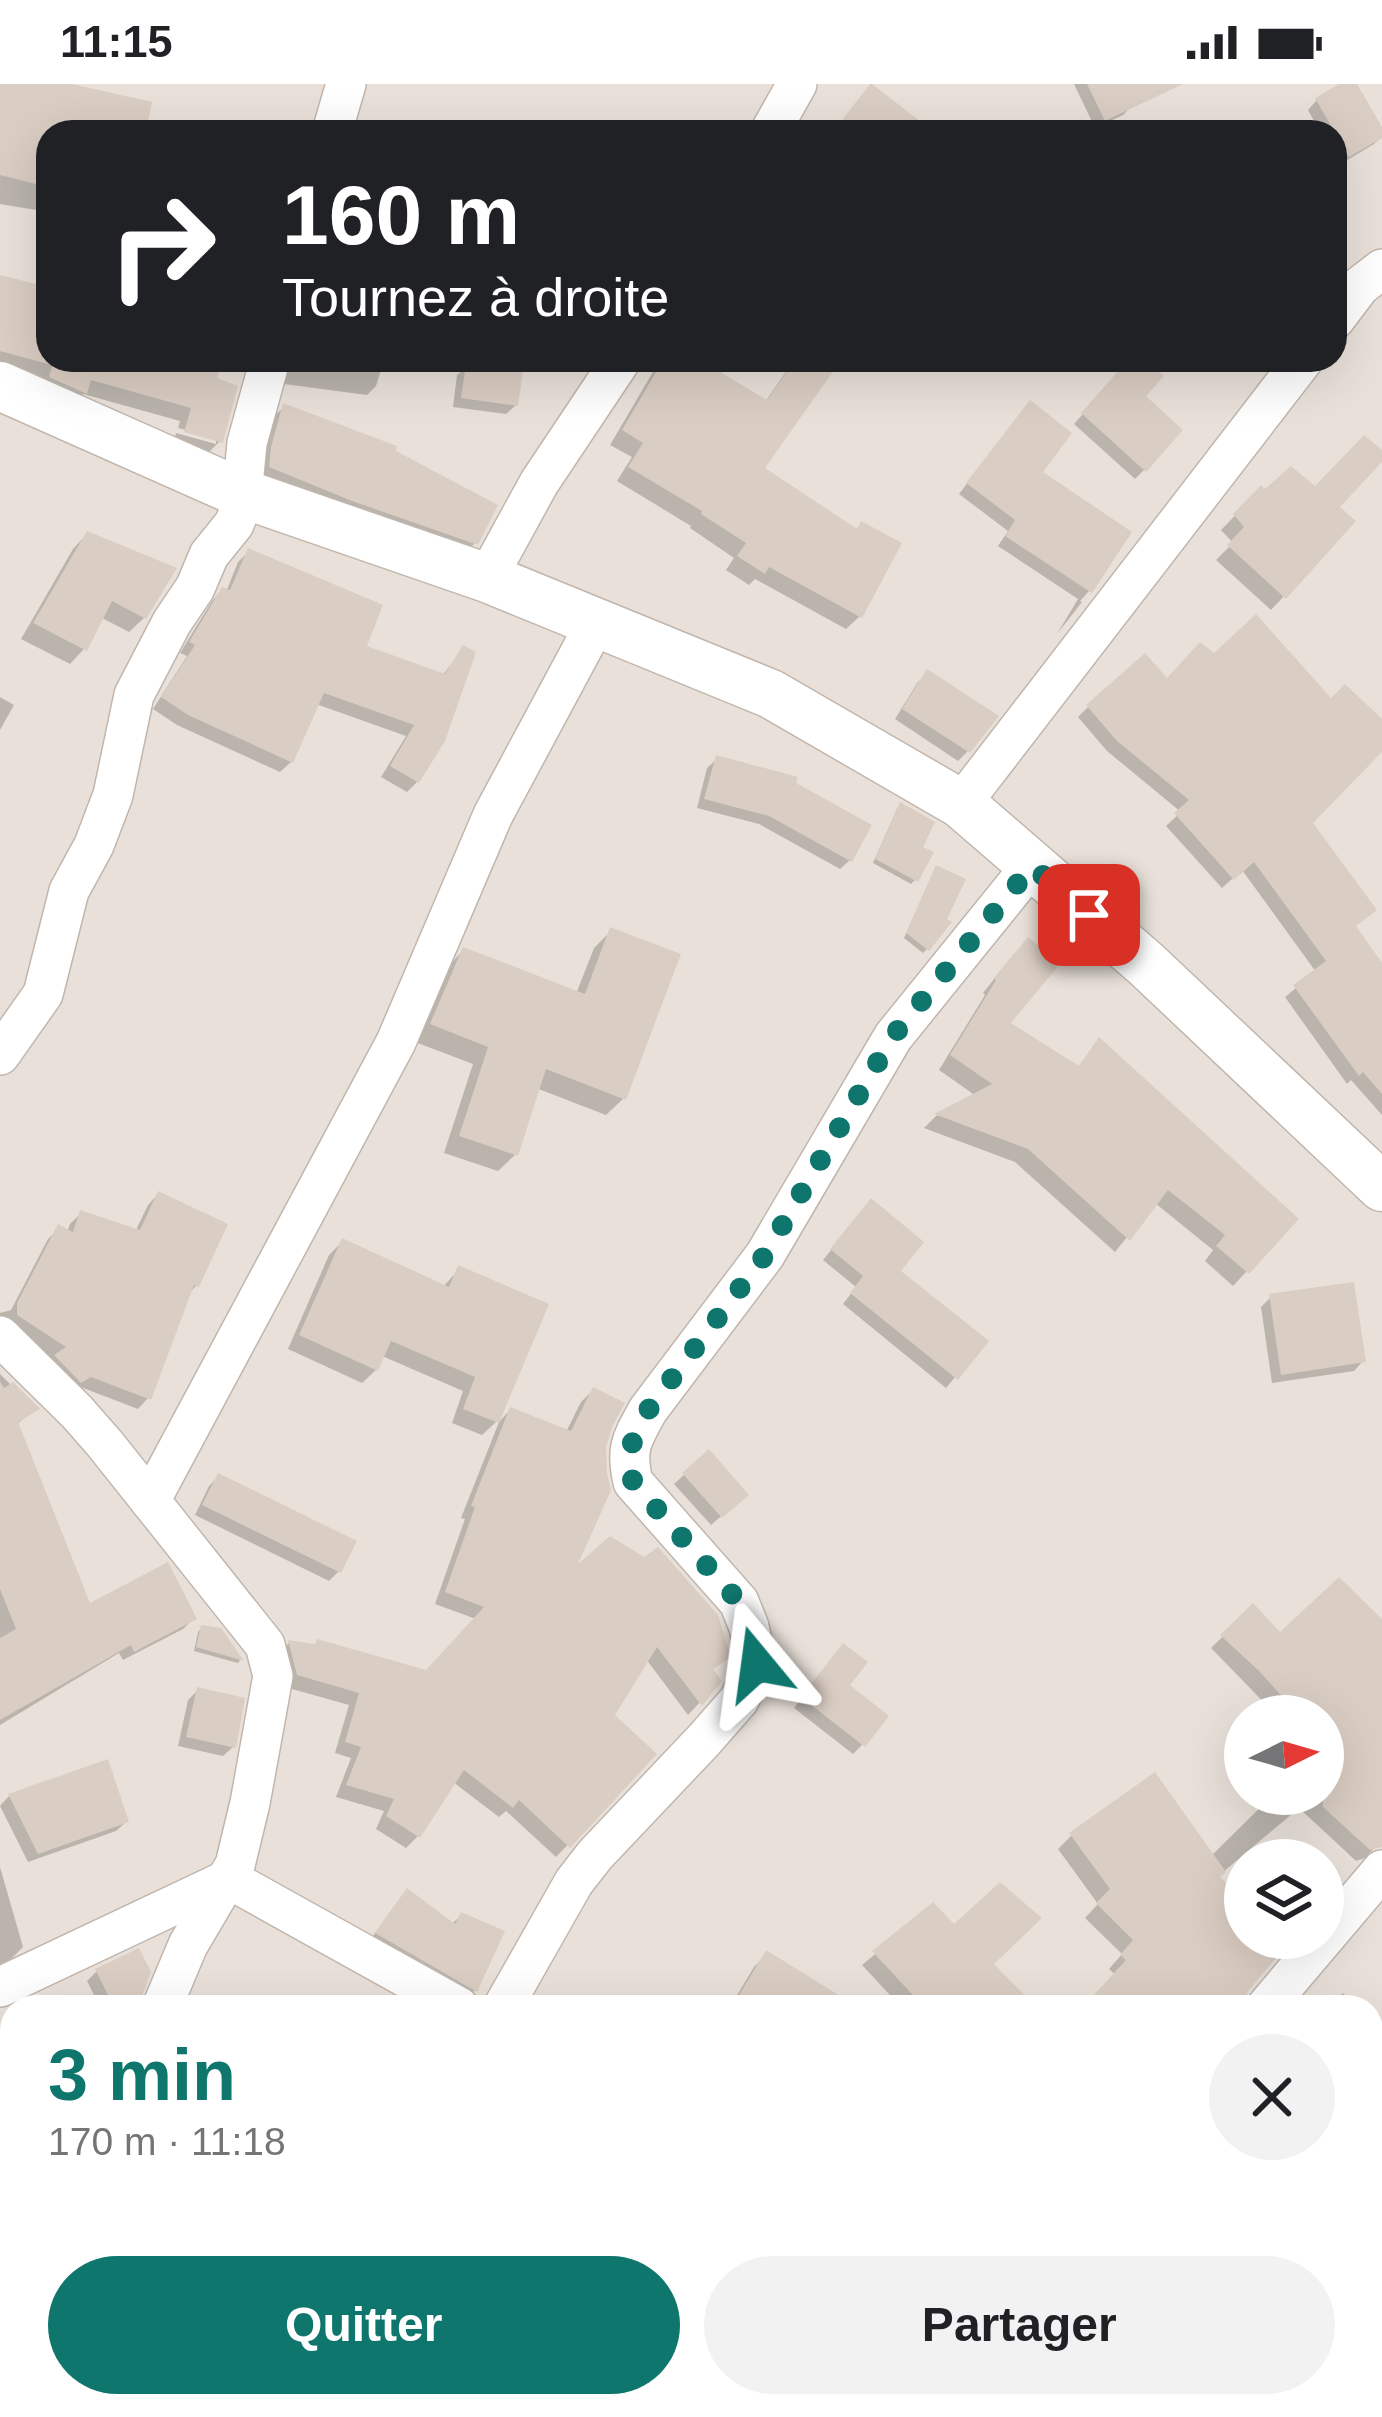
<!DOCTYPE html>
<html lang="fr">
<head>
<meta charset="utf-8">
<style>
  :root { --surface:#fff; --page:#f2f2f2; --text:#202124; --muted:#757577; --accent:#0f766e }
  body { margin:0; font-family:Arial,sans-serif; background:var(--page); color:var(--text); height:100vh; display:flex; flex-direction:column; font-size:45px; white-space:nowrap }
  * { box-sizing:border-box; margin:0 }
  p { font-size:39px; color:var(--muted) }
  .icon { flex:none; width:66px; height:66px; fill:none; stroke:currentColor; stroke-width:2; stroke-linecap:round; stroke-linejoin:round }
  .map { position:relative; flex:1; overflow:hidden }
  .panel { position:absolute; left:0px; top:1911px; width:1383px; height:423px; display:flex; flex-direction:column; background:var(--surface); border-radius:36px 36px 0 0; box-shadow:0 12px 48px #0002 }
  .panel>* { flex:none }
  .hud { position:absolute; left:36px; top:36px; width:1311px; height:252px; border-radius:36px; box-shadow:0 12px 48px #0002; background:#202124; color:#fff; overflow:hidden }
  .needle { width:78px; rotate:85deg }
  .buttons { position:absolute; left:1224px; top:1611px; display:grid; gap:24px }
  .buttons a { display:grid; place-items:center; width:120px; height:120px; border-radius:50%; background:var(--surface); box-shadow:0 12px 48px #0002; font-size:60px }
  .pin { position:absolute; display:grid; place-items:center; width:102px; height:102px; color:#fff; margin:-51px; border-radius:24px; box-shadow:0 6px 18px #0006 }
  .me { position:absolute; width:132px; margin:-66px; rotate:344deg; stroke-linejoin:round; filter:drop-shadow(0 0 9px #0008) }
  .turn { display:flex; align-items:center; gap:42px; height:252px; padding:0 48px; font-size:54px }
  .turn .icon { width:156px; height:156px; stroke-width:2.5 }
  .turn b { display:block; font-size:84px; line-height:102px }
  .round { display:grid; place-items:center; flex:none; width:126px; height:126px; border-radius:63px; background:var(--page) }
  .headline { display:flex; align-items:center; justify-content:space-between; height:204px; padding:0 48px }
  h1 { font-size:72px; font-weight:800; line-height:90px; color:var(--accent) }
  .primary-button { display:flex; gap:24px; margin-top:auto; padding:24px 48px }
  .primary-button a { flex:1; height:138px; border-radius:72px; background:var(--accent); color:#fff; font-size:48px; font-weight:800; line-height:138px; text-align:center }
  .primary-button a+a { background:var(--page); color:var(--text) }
  .status { display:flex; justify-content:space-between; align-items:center; height:84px; padding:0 60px; background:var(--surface); direction:ltr }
  .status svg { height:33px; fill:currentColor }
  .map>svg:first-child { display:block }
  .residential { fill:#e9e1d9; fill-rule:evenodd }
  .shadow { fill:#0003 }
  .building { fill:#dacdc3 }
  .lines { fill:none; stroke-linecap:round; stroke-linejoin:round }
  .minor-casing { stroke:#c1b6ad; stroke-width:42 }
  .tertiary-casing { stroke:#c1b6ad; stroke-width:51 }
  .minor { stroke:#fff; stroke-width:39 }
  .tertiary { stroke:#fff; stroke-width:48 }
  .route { stroke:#0f766e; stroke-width:21; stroke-dasharray:0 37.8 }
</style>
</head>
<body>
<div class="status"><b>11:15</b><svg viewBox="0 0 49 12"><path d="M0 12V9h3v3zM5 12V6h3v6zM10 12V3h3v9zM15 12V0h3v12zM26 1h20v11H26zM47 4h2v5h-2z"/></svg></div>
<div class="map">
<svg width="1382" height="2333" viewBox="0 0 1382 2333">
  <rect width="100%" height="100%" fill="#f5f0eb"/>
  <path class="residential" d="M 0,0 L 1382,0 L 1382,2333 L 0,2333 ZM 48,48 L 1335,48 L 1335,276 L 48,276 ZM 1245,1632 L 1323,1632 L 1323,1710 L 1245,1710 ZM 1245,1776 L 1323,1776 L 1323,1854 L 1245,1854 ZM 12,1923 L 1371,1923 L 1371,2322 L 12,2322 Z"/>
  <g class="shadow">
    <polygon points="0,0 58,0 143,48 48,48 48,128 0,120"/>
    <polygon points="1074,0 1123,0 1133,21 1123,31 1095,44"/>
    <polygon points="1344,0 1353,0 1382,52 1374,60 1339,81 1335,73 1335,48 1320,48 1308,26 1317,16"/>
    <polygon points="361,39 374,44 372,48 352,48"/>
    <polygon points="0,194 48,214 48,276 219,276 214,296 220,357 207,370 173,361 176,349 216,360 216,354 178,344 180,337 83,310 72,321 38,306 41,293 0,283"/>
    <polygon points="284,276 384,276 376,302 367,311 284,300"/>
    <polygon points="660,276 694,276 765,318 794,276 837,276 761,385 860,532 846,545 755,495 749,501 726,486 734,474 690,444 691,442 617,397 632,373 610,361"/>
    <polygon points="1131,276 1142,276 1144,386 1135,395 1074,340"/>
    <polygon points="467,282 516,321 506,330 453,323 457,291"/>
    <polygon points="284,323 475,459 463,471 258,395 272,334"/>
    <polygon points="1021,329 1038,389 1128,449 1089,507 1080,517 1082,518 1057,550 1078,515 998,462 1008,447 959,410"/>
    <polygon points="1382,370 1382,374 1336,423 1284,512 1271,526 1216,476 1233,459 1221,446 1261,405 1265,409 1315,406"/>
    <polygon points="87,450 144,534 129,548 100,533 84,565 70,580 21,555 73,465"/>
    <polygon points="249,467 363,564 442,592 463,565 417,698 407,708 381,693 406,652 316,620 291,678 280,688 177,641 153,625 187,572 180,569 183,564 212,517 222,506 226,508 238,478"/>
    <polygon points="1214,573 1382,639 1382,664 1309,739 1353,843 1382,884 1382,1031 1351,996 1347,1000 1285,913 1316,888 1242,786 1222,804 1166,742 1181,728 1107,667 1078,633 1088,623 1167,598"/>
    <polygon points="928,589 968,667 958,677 895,635 918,598"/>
    <polygon points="0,613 14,621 0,646"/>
    <polygon points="717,675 793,700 850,776 840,785 759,740 697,724 707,684"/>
    <polygon points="897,725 919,764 915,796 911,800 873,779"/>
    <polygon points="936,785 927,865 923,869 904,854"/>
    <polygon points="611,847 624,1014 606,1031 536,1004 516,1070 498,1087 444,1069 473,980 415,958 446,884 463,867 576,910 594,864"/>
    <polygon points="1014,870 1007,940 1077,984 1099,957 1295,1135 1233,1202 1205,1177 1213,1166 1155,1119 1115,1168 1015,1078 924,1044 936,1032 976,1012 939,986 985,911 983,909"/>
    <polygon points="158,1110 197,1201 187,1211 148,1314 138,1325 78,1302 0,1241 0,1229 11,1226 48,1155 59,1144 67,1148 70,1140 81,1129 135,1148 148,1121"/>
    <polygon points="862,1128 897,1187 985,1257 946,1304 843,1220 856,1203 823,1176"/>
    <polygon points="342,1158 443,1203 459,1185 496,1338 482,1351 452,1339 463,1307 382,1272 376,1286 362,1299 288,1265 329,1171"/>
    <polygon points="1271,1213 1363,1277 1354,1287 1272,1299 1261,1223"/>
    <polygon points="0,1290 35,1325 16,1341 88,1523 194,1534 183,1545 123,1576 119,1569 0,1641"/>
    <polygon points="593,1306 609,1342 570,1492 728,1572 711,1587 716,1601 688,1631 646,1575 611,1631 653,1671 556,1773 506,1727 499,1733 453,1698 418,1752 406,1764 376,1745 384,1727 336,1713 351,1674 335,1669 349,1621 285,1603 278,1570 289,1559 426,1590 476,1535 435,1520 465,1435 461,1434 499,1338 510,1326 566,1348 581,1318"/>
    <polygon points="708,1369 735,1420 711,1441 674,1400"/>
    <polygon points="218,1393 339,1487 329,1497 195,1431 209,1402"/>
    <polygon points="1253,1523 1280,1552 1382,1539 1382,1756 1365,1774 1356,1777 1299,1724 1216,1794 1245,1821 1245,1854 1280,1854 1245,1906 1240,1923 1151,1923 1109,1885 1122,1870 1085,1834 1098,1820 1058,1765 1071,1752 1211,1772 1274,1710 1323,1710 1323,1632 1277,1632 1211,1564"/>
    <polygon points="202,1544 219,1547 240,1576 238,1579 194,1567 198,1548"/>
    <polygon points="834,1572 862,1661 853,1670 794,1624"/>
    <polygon points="198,1606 233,1663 223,1672 178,1662 188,1616"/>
    <polygon points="9,1712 126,1738 116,1747 28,1778 0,1722"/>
    <polygon points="0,1783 23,1863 11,1875 0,1880"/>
    <polygon points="398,1817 451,1841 461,1831 475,1906 465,1916 368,1859"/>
    <polygon points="933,1822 990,1880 1032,1923 901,1923 862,1881"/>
    <polygon points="767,1870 830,1923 730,1923 754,1883"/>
    <polygon points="97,1887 135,1923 100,1923 87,1897"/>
    <polygon points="1343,1909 1357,1923 1329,1923"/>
    <polygon points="0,2167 8,2180 0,2188"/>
    <polygon points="1382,2242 1382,2333 1169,2333 1182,2322 1371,2322 1371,2248"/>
    <polygon points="146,2322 312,2322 302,2333 138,2333"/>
    <polygon points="398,2322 505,2322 500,2333 395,2333"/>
    <polygon points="1004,2322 1133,2322 1168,2333 999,2333"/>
  </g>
  <g class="building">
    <polygon points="0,0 72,0 152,18 146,48 48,48 48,103 0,91"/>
    <polygon points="870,0 872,0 934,48 833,48"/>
    <polygon points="1087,0 1183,0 1105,37"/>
    <polygon points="1339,0 1357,0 1382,43 1382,54 1349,73 1315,14"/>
    <polygon points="0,191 48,203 48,280 0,267"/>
    <polygon points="54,276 222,276 217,294 238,302 223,359 184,348 191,324 91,296 87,310 49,293"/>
    <polygon points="663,276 700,276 767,316 795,276 841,276 765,384 857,445 861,437 902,459 862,534 769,483 765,490 737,472 746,459 701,430 702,427 628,383 643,359 622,346"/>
    <polygon points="1128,276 1147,276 1164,292 1146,312 1183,346 1146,388 1081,329"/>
    <polygon points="466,279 523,286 518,322 461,314"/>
    <polygon points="1030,316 1072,349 1043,388 1132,448 1092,509 1005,452 1015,436 966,399"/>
    <polygon points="283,319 397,362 396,367 498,421 478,461 352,417 269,383 271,363"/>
    <polygon points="1364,351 1382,366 1382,378 1340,423 1356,437 1286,515 1227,461 1244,443 1233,430 1261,401 1265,405 1291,382 1315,402"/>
    <polygon points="87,447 177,484 146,535 112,517 87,567 33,539"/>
    <polygon points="248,464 383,521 367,562 445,590 463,561 476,568 445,657 419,699 390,682 414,641 324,609 293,679 188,631 161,613 195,561 189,558 222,503 230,506"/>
    <polygon points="1256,530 1331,614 1345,600 1382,635 1382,668 1313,739 1377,826 1356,842 1382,879 1382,1010 1363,988 1359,992 1293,901 1326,877 1254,778 1234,796 1174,729 1189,716 1117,657 1086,621 1145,569 1167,594 1200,558 1214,569"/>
    <polygon points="927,585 999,632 970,669 902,625"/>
    <polygon points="716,671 798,693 796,699 872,741 852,778 769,732 704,715"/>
    <polygon points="900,718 935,738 923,763 934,768 918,798 875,775"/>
    <polygon points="936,781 966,795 947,835 952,838 929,867 906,849"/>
    <polygon points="610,843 681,870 626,1016 546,985 518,1072 459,1052 488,963 430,940 463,863 585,910"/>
    <polygon points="1028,853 1060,880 1011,939 1079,982 1099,953 1299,1135 1249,1190 1216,1162 1225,1151 1168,1106 1130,1157 1028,1065 934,1030 992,1000 950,971 996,896 994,894"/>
    <polygon points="158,1107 228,1140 199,1203 194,1201 151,1316 91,1293 81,1299 54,1271 66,1263 17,1231 17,1219 58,1140 73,1148 80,1126 140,1146"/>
    <polygon points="871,1114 924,1158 901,1187 989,1257 958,1296 850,1209 863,1192 830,1165"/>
    <polygon points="342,1154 449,1203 458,1181 549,1220 499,1339 463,1325 475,1293 391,1257 378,1287 299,1251"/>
    <polygon points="1354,1198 1366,1278 1281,1291 1269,1210"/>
    <polygon points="0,1297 4,1304 13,1298 40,1325 18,1338 90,1519 168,1478 197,1535 134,1568 131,1561 0,1636 0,1554 16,1545 0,1505"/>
    <polygon points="593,1303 625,1319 612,1343 606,1364 607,1389 611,1406 578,1480 610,1452 644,1473 658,1463 718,1531 731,1573 713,1585 722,1597 702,1622 657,1563 615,1631 657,1670 570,1764 519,1716 513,1724 464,1686 420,1754 386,1732 394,1715 346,1701 361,1663 345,1658 359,1609 297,1591 288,1556 315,1560 317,1555 426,1586 484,1523 445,1508 475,1423 471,1422 510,1323 571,1347"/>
    <polygon points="709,1365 749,1411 722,1434 682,1389"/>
    <polygon points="218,1389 357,1457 341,1489 202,1421"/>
    <polygon points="1339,1493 1382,1535 1382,1763 1370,1766 1323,1723 1323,1632 1300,1632 1258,1586 1220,1551 1253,1519 1280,1548"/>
    <polygon points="201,1541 221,1544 244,1577 196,1563"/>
    <polygon points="843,1559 868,1578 850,1601 889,1632 865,1663 801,1613"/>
    <polygon points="197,1603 245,1614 236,1664 186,1653"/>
    <polygon points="108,1675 129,1738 38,1770 8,1710"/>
    <polygon points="1155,1688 1226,1788 1220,1793 1245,1817 1245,1854 1293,1854 1248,1907 1243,1923 1083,1923 1126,1876 1120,1871 1133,1856 1096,1819 1110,1805 1069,1749"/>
    <polygon points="1000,1798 1042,1834 994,1880 1036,1923 924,1923 872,1867 933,1818 954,1840"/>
    <polygon points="407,1804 455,1840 461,1828 505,1847 477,1908 375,1849"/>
    <polygon points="139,1864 151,1888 138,1923 114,1923 95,1885"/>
    <polygon points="766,1866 858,1923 732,1923"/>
  </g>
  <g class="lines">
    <g class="minor-casing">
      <g id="minor">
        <polyline points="332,48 346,0"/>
        <polyline points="770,48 797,0"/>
        <polyline points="1335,235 1360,202 1382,185"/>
        <polyline points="487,494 539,399 621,276"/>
        <polyline points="961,720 1303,276"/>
        <polyline points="0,971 43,910 69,807 94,761 113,711 134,611 172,538 195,504 209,471 234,440 241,423 247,359 270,276"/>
        <polyline points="0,1252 77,1328 105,1360 265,1561 273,1592 250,1719 235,1781 188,1861 162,1923"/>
        <polyline points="150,1417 396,958 493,731 596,539"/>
        <polyline points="0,1903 229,1795 459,1923"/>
        <path d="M 503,1923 L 574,1798 L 595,1771 L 704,1656 L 739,1616 L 757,1580 L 749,1543 L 739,1518 L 633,1398 C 625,1364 632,1355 648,1326 L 765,1171 L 893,953 L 1032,781"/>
        <polyline points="1266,1923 1382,1786"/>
        <polyline points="349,2333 352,2322"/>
        <polyline points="985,2333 990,2322"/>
      </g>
    </g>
    <g class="tertiary-casing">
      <polyline id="tertiary" points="0,302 241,409 487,494 771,610 961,720 1146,880 1382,1103"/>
    </g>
    <use href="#minor" class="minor"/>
    <use href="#tertiary" class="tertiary"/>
  </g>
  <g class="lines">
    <path class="route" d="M 757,1580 L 749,1543 L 739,1518 L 633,1398 C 625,1364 633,1355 649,1325 L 765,1171 L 893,952 L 1032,782 L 1089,831"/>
  </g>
</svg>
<div class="buttons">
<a><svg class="needle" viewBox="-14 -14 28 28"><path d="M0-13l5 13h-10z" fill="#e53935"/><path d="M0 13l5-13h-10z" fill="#757577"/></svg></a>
<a><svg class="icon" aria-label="layers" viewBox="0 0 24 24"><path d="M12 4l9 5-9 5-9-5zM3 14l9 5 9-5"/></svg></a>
</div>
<div class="pin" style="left:1089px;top:831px;background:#d93025"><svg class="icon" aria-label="arrive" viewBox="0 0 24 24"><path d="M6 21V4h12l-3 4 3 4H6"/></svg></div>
<svg class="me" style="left:757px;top:1580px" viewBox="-20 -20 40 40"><path d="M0-17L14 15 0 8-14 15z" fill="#0f766e" stroke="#fff" stroke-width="4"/></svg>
<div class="hud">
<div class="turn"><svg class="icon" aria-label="right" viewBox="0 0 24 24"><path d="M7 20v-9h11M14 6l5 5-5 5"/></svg><div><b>160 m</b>Tournez à droite</div></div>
</div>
<section class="panel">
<div class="headline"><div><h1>3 min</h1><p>170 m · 11:18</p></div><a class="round"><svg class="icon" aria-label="close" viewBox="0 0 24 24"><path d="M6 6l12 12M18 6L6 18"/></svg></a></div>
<div class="primary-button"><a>Quitter</a><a>Partager</a></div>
</section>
</div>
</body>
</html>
